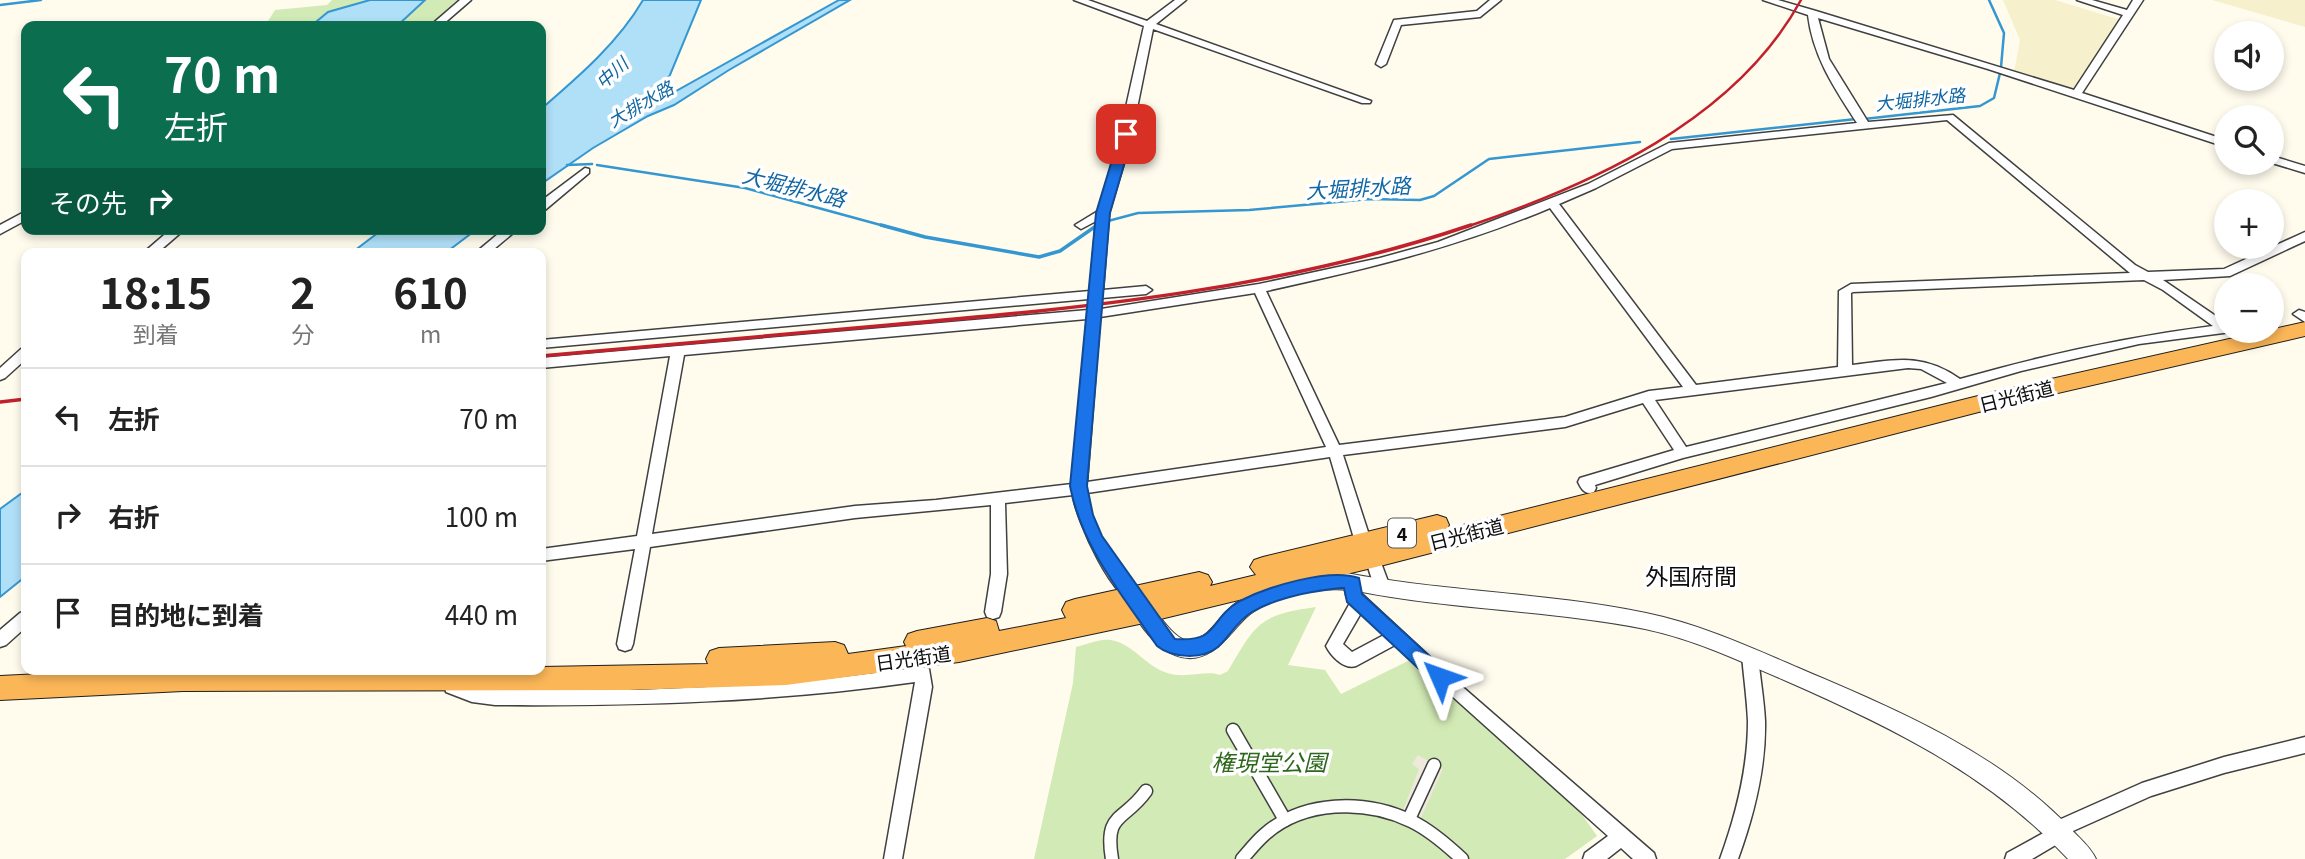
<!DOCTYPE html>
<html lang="ja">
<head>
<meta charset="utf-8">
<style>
  :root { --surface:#fff; --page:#f2f2f2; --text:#222; --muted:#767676; --line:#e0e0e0 }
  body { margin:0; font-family:Georgia,"Noto Sans JP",serif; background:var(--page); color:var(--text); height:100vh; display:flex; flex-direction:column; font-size:26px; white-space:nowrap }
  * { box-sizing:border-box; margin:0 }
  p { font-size:23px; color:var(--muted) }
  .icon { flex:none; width:38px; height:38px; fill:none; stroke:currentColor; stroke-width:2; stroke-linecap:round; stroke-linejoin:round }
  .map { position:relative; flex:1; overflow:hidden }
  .sheet { position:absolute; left:21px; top:248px; width:525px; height:427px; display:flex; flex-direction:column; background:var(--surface); border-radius:14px; box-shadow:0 4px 10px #0003 }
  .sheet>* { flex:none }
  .banner { position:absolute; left:21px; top:21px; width:525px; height:214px; border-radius:14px; box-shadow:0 4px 10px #0003; background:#0b6e4f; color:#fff; overflow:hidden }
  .buttons { position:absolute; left:2214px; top:21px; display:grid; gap:14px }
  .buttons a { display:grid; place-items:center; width:70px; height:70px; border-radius:50%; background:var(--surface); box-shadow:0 4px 10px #0003; font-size:35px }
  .pin { position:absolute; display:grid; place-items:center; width:60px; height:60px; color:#fff; margin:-30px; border-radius:14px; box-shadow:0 4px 10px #0006 }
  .me { position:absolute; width:77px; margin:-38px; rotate:313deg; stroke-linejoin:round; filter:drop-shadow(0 0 5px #0008) }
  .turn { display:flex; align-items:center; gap:24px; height:147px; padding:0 28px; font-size:32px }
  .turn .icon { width:91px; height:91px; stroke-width:2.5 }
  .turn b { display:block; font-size:49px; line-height:60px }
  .then { display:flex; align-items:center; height:66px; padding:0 28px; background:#0003; gap:14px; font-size:26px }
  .eta { display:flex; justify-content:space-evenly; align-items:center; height:119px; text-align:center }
  .eta b { font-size:42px; font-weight:700; line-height:49px }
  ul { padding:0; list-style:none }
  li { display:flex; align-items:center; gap:21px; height:98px; padding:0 28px; border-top:2px solid var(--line) }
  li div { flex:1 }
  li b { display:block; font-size:26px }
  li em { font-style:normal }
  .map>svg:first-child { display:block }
  .farmland { fill:#f6f1cc }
  .green { fill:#d2eab5 }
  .plaza { fill:#efe9dc }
  .water { fill:#b0dff8; stroke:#3597d1; stroke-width:2 }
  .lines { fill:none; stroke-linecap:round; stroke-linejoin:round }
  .stream-far1 { stroke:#3597d1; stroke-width:2.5 }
  .stream { stroke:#3597d1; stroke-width:3.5 }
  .pedestrian-casing { stroke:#404040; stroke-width:15 }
  .minor-casing { stroke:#404040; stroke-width:3 }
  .tertiary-casing { stroke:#404040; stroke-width:2 }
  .trunk-casing { stroke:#1e1e1e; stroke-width:2 }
  .pedestrian { stroke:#fff; stroke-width:12 }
  .minor { fill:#fff; fill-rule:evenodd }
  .tertiary { fill:#fff; fill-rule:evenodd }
  .trunk { fill:#fbb658; fill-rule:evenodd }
  .rail-far1 { stroke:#c1212c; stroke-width:2.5 }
  .rail { stroke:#c1212c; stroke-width:3.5 }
  .route { fill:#1a73e8; stroke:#114b97; stroke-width:2 }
  .labels { text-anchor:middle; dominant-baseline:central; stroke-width:7; stroke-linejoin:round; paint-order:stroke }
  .far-water-label { font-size:18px; font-style:italic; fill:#1267a3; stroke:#fff }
  .shield { fill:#fff; stroke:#565656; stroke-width:2 }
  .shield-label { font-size:18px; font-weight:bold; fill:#0d0d0d }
  .street-label { font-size:19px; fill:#0d0d0d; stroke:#fff }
  .water-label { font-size:21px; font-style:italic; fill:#1267a3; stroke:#fff }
  .quarter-label { font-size:23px; fill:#0d0d0d; stroke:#fff }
  .near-park-label { font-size:23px; font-style:italic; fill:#2d671b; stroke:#fff }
</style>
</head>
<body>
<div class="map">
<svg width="2305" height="859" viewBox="0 0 2305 859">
  <rect width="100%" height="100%" fill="#fffbed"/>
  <g class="farmland">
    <polygon points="2003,0 2055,0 2121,20 2071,92 2014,72 2020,40"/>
    <polygon points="2212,0 2305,0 2305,27"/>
  </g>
  <g class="green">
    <polygon points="332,0 463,0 431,26 265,26 275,10 327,5"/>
    <path d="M 1316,607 L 1288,665 L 1325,670 L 1341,694 L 1412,659 L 1574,803 L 1597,836 L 1565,859 L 1034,859 L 1073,683 L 1076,647 C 1084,645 1094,641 1103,640 C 1130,637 1145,669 1171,674 C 1186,678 1209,670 1220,675 L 1228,671 C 1256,623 1259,615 1316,607 Z"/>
  </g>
  <polygon class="plaza" points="1418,755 1443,769 1418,824 1401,815 1419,769 1412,764"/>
  <g class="water">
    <polygon points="370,0 425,0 397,26 311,26 328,12"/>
    <path d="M 643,0 L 701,0 L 670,75 L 650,101 L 651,105 L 839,0 L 850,0 L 729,70 L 674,105 L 648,116 L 593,148 L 541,184 L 541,109 C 578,77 618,43 643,0 Z"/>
    <polygon points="383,229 477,229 444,254 350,254"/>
    <polygon points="26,490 26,576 0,597 0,509"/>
  </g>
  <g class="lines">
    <g class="stream-far1">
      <polyline points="1989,0 2004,33 2001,67"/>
      <polyline points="0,5 41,0"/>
      <polyline points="1864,119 1980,106 1994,98 2000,73"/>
      <polyline points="1671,139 1856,119"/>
      <polyline points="567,165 592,164"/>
      <polyline points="597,165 745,188 888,227"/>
      <polyline points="1108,221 1138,213 1249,210 1370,199 1420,200 1434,196 1489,159 1640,142"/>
    </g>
    <polyline class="stream" points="881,225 925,237 1039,257 1060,251 1096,226"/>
    <g class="pedestrian-casing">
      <g id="pedestrian">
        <polyline points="1233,730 1285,820"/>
        <polyline points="1409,819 1434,765"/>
        <path d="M 1112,859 C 1104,812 1124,822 1146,791"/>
        <path d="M 1242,859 C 1249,851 1256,842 1264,835 C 1303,800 1365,799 1411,821 C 1430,830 1446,844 1462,859"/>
      </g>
    </g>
    <g class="minor-casing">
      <g id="minor">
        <polygon points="460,0 471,0 441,26 430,26"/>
        <path d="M 1074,0 L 1088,0 L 1147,21 L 1175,0 L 1186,0 L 1156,24 L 1371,101 L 1370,103 L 1362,103 L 1153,29 L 1130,143 L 1109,213 L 1103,290 L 1146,286 L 1152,290 L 1146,294 L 1102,298 L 1101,309 L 1259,284 L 1380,258 L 1438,242 L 1588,184 L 1669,143 L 1857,123 C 1835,89 1813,57 1808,15 L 1763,0 L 1778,0 L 1816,11 L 2074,90 L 2123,15 L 2077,0 L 2092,0 L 2127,10 L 2133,0 L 2143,0 L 2082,93 L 2226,140 L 2226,147 L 1988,69 L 1818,18 L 1829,59 L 1868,122 L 1953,115 L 2135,265 L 2148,272 L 2224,269 L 2305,232 L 2305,241 L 2230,276 L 2163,280 L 2226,323 L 2226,331 L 2231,332 L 2139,344 L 2021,371 L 1931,397 L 1683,458 L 1595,485 L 1596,488 L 1594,492 C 1585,495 1582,490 1578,482 L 1580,478 L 1674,450 L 1643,403 L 1565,427 L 1343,455 L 1369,535 L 1366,539 L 1356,539 L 1353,535 L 1330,457 L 1087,493 L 1092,516 L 1103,542 L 1143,597 L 1141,602 C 1115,610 1075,516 1073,495 L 1005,503 L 1007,574 L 1001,612 L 999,617 L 993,619 L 987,617 L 985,612 L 991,574 L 991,505 L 855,518 L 650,547 L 633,644 L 631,649 L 625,651 L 619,649 L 617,644 L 635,549 L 541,561 L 541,549 L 637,536 L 670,356 L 541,368 L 541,358 L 1088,310 L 1089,299 L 541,348 L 541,340 L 1090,291 L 1096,221 L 1081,229 L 1075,225 L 1098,211 L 1118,143 L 1144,26 ZM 1947,120 L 2130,273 L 1851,284 L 1839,291 L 1838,367 L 1696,385 L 1559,204 L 1596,188 L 1672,149 ZM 1550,208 L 1683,387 L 1649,391 L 1565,417 L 1339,445 L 1266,291 C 1366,269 1455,248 1550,208 ZM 2144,280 L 2163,290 L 2213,326 C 2127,337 2044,355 1960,379 C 1922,352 1894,360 1852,365 L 1851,293 L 1853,292 ZM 1255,293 L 1326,447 L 1087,482 L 1100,317 ZM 1087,319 L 1072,484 L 936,500 L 855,506 L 652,534 L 684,355 ZM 1908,368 L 1921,369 L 1947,383 L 1686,447 L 1655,400 Z"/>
        <polygon points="1490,0 1501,0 1480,17 1401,25 1386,64 1381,67 1376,64 1394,20 1477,11"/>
        <polygon points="2272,156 2305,166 2305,173 2272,163"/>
        <polygon points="585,168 589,169 589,173 545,210 541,211 541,201"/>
        <polygon points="26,211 26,220 0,234 0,225"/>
        <polygon points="171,229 185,229 156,254 142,254"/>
        <polygon points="504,229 518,229 488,254 474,254"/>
        <polygon points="2299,310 2305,312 2305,322 2293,314"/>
        <polygon points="26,348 26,359 5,378 0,380 0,368 21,349"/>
        <polygon points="1375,558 1380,560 1390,587 1388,592 1382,593 1376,592 1367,564 1370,560"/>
        <path d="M 1353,577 L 1359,579 L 1362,594 L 1458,683 L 1654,853 L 1656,859 L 1633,859 L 1621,848 L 1607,859 L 1583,859 L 1585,853 L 1608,836 L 1395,645 L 1356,666 C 1344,670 1331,656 1326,646 L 1350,603 C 1345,597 1344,586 1347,579 ZM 1361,613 L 1384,635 L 1352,652 L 1343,644 Z"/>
        <polygon points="26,611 26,627 6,645 0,647 0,630 20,613"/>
        <path d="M 1750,649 L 1756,651 L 1758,656 C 1760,678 1764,699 1765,721 C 1766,768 1754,815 1738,859 L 1720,859 C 1736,815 1748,769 1748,721 C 1747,699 1744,678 1742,656 L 1744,651 Z"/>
        <path d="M 923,667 L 929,669 L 932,687 L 902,859 L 884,859 L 915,682 C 775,702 636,706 495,705 L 472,702 L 446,692 L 443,675 L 445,670 L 457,670 L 460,683 L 483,689 L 637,690 L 732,686 L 827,679 Z"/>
        <polygon points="2305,737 2305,753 2224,773 2151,796 2073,831 2059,843 2032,859 2005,859 2007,853 2047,831 2061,819 2142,783 2224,757"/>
      </g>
    </g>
    <g class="tertiary-casing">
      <path id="tertiary" d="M 1341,572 C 1442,592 1545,592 1646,613 C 1700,624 1750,647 1801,669 C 1895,709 1996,751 2069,827 C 2078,837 2090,846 2096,859 L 2068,859 C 1989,774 1889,726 1784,680 C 1739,661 1694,639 1645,629 C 1550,610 1452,610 1357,591 C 1325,585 1276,595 1250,614 C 1236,625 1228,641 1212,651 C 1175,675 1143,633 1128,603 L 1131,597 C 1152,590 1164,638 1191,642 C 1212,636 1220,614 1236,603 C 1265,583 1307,577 1341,572 Z"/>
    </g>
    <g class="trunk-casing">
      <polygon id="trunk" points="2305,322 2305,336 2002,406 1384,565 1144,623 959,662 786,685 629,690 183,691 0,700 0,676 122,670 541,670 541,667 708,664 706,659 710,651 719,648 835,642 844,645 848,654 906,646 904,642 908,634 917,631 987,618 996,621 999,631 1066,618 1062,610 1066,602 1075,599 1199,572 1208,575 1212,582 1210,586 1256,575 1250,567 1254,560 1263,557 1437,515 1446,518 1449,525 1447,529 2002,390"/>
    </g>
    <use href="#pedestrian" class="pedestrian"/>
    <use href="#minor" class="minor"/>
    <use href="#tertiary" class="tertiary"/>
    <use href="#trunk" class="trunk"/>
    <path class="rail-far1" d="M 1466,227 C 1591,185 1735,121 1801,0"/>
    <g class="rail">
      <path d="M 541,356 C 657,345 773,335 889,325 C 1086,308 1283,289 1471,225"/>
      <polyline points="0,402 26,399"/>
    </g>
  </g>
  <path class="route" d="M 1126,130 L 1133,134 L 1110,213 L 1087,486 L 1093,515 L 1102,536 L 1175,639 C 1221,642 1208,619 1240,601 C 1269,586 1329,568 1359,578 L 1362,594 L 1447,672 L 1450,677 L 1447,683 L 1440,686 L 1434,683 L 1347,602 L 1344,588 L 1341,588 C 1312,591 1278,597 1252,612 C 1237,621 1230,636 1218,647 C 1202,660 1172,658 1157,646 C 1122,594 1082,548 1070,486 L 1096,213 L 1120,134 Z"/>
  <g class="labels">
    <g class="far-water-label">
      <text transform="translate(611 72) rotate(-42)">中川</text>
      <text transform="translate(1920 98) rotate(-6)">大堀排水路</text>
      <text transform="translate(640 103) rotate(-30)">大排水路</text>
    </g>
    <rect class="shield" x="1388" y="518.5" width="28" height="29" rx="5"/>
    <g class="shield-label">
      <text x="1402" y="533">4</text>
    </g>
    <g class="street-label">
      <text transform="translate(2016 395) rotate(-14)">日光街道</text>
      <text transform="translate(1466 533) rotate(-14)">日光街道</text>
      <text transform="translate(913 657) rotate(-8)">日光街道</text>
    </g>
    <g class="water-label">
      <text transform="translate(794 186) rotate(14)">大堀排水路</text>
      <text transform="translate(1358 187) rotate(-3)">大堀排水路</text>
    </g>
    <g class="quarter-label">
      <text x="1691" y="575">外国府間</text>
    </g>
    <g class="near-park-label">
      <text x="1269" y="761">権現堂公園</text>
    </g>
  </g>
</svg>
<div class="buttons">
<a><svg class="icon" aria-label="sound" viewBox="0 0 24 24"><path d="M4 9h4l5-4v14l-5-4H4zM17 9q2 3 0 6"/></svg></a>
<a><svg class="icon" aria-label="search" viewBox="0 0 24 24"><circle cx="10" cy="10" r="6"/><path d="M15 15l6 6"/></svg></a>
<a>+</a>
<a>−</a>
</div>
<div class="pin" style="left:1126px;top:134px;background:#d93025"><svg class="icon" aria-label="arrive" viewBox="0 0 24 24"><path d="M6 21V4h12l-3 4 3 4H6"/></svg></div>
<svg class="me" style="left:1440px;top:677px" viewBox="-20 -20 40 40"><path d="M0-17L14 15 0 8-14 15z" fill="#1a73e8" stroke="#fff" stroke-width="4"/></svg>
<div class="banner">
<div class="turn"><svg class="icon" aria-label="left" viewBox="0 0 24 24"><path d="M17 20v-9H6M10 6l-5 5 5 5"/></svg><div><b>70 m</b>左折</div></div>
<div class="then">その先<svg class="icon" aria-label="right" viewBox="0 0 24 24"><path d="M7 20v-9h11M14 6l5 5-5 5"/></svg></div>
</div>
<section class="sheet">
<div class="eta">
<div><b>18:15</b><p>到着</p></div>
<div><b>2</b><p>分</p></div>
<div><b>610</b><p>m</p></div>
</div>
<ul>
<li><svg class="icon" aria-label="left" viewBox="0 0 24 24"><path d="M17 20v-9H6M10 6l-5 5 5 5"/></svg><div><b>左折</b></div><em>70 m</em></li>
<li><svg class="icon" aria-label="right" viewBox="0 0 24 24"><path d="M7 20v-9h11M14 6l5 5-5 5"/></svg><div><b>右折</b></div><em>100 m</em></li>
<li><svg class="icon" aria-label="arrive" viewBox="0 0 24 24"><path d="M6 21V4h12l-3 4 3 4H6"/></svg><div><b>目的地に到着</b></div><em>440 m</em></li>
</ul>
</section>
</div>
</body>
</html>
